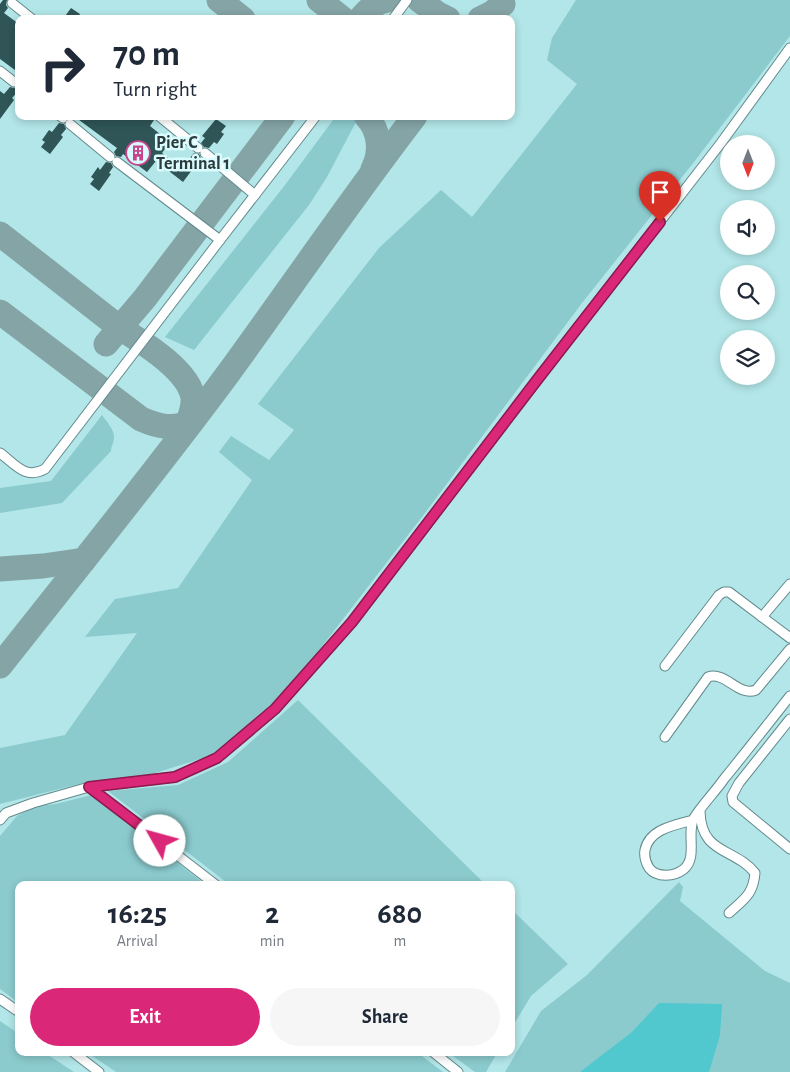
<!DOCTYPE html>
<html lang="en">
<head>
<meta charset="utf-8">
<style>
  :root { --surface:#fff; --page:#f6f6f7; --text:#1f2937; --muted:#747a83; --accent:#db2777 }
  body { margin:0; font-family:"Alegreya Sans",sans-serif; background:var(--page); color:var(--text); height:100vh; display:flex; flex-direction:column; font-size:19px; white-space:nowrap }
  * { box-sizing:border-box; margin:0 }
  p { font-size:16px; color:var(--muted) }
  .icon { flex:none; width:28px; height:28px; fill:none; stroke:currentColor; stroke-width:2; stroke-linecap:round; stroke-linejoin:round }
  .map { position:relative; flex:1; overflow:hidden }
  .details { position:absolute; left:15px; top:881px; width:500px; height:175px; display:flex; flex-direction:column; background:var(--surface); border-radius:10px; box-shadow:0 2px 8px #0003 }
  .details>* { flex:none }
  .hud { position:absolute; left:15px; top:15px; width:500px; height:105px; border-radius:10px; box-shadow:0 2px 8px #0003; background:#fff; color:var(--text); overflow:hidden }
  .needle { width:32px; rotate:180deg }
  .tools { position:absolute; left:720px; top:135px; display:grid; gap:10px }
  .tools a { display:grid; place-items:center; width:55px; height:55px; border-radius:50%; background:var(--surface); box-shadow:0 2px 8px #0003; font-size:25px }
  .pin { position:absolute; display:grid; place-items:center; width:42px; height:42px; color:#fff; margin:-51px -21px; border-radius:50% 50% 50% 0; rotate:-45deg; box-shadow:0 0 5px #0007 }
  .pin .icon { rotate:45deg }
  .me { position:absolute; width:55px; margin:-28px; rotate:308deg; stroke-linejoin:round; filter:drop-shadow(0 0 4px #0008) }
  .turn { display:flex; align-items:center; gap:18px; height:105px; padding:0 15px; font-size:22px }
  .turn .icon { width:65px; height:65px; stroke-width:2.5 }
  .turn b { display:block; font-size:35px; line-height:42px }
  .eta { display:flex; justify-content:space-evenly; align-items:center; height:85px; text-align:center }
  .eta b { font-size:30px; font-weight:700; line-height:35px }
  .primary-button { display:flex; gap:10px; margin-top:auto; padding:10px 15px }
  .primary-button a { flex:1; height:58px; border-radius:30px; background:var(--accent); color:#fff; font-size:20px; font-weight:700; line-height:58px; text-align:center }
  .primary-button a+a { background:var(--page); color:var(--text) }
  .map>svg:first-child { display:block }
  .built { fill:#b2e6e8; fill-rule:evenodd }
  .green { fill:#8bcbce }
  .water { fill:#50c8ce }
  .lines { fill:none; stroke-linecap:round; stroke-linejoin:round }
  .taxiway { stroke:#85a4a6; stroke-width:25 }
  .building { fill:#2f5557 }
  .minor-casing { stroke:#638a8c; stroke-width:11 }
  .minor { stroke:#fff; stroke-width:9 }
  .route-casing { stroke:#8e194d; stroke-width:12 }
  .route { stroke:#db2777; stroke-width:9 }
  .labels { text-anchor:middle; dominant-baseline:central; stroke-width:5; stroke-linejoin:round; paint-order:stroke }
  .poi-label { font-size:18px; font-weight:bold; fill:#2b3b3c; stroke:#dbfcfe; text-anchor:start }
</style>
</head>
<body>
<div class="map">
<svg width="790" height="1072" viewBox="0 0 790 1072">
  <rect width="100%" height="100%" fill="#c7f1f3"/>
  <path class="built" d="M 0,0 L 790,0 L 790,1072 L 0,1072 ZM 19,19 L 511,19 L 511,116 L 19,116 ZM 729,144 L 766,144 L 766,181 L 729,181 ZM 729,209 L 766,209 L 766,246 L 729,246 ZM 729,274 L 766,274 L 766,311 L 729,311 ZM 729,339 L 766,339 L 766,376 L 729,376 ZM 19,885 L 511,885 L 511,1052 L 19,1052 Z"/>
  <g class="green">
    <polygon points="576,0 790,0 790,36 694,162 582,303 425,513 289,689 213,755 152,774 83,783 0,804 0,748 65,735 137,633 85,637 115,599 178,588 252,480 219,452 231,436 269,460 294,430 258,404 379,248 441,190 472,217 577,84 547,60 552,38"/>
    <polygon points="336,116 352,116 357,120 327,177 309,205 194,350 165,337 285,185"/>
    <path d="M 102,415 C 106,421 115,430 114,438 C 114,443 111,446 111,451 L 62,503 L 0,513 L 0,488 L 51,481 Z"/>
    <polygon points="298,700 486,885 230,885 108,791 178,785 228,762"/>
    <polygon points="91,795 206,885 19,885 19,1003 0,989 0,836 17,816 36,806 56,804"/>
    <polygon points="679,882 683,887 680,901 765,971 790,983 790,1072 505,1072 541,1011 587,975"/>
    <polygon points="511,909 568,964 531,996 511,1029"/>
    <polygon points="0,1021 19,1034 19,1052 45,1053 74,1072 0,1072"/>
    <polygon points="88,1053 418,1053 443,1072 116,1072"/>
    <polygon points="449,1053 497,1052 497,1053 486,1072 475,1072"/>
  </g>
  <polygon class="water" points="659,1003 722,1004 720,1035 709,1072 580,1072 632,1032"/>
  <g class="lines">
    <g class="taxiway">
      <polyline points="219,0 243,19"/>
      <polyline points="319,0 343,19"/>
      <polyline points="419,0 438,14 448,19"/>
      <path d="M 360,19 C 368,10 375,2 388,0"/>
      <polyline points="480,19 492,13 503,4"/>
      <path d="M 366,116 C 380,131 382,152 373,169"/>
      <path d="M 0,234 L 120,328 C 142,342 189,370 193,398 C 194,407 190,416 187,425"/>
      <path d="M 0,312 L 141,419 C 157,426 174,431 192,421"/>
      <polyline points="106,344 145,298 283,116"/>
      <path d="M 0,569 L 43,566 L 84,560 C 133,498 183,435 230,371 C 292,286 351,199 415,116"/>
      <polyline points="0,666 84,560"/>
    </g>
  </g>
  <g class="building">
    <polygon points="3,0 7,0 6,5 8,8 4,13 19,24 19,73 0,59 0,4"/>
    <polygon points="71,8 80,14 77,19 63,19"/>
    <polygon points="19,86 19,90 12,98 14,100 0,119 0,91 4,94 10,87 14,88"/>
    <polygon points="69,116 138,116 143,120 145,116 153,116 154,120 150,126 170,142 162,153 182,168 194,153 199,154 201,158 183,182 156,161 147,172 123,154 121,157 116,156 114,152 117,148 75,117 73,119 69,118"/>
    <polygon points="216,119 226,126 221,132 224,134 217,144 214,142 209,148 204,147 201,143 205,138 202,136"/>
    <polygon points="59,123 64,124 66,129 61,135 63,137 50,154 41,147 45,142 42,140 49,130 52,132"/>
    <polygon points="106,162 111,163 113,167 109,173 111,174 99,191 90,184 94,179 91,177 98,167 100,170"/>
  </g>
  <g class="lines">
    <g class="minor-casing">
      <g id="minor">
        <polyline points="12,3 32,19"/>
        <polyline points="393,19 407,0"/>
        <polyline points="0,71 14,82"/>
        <polyline points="60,116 63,118"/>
        <polyline points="159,116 198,148"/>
        <polyline points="70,124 110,157"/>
        <polyline points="205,153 255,195"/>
        <polyline points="220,240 316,116"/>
        <path d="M 0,453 C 15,464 25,480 45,469 L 220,240 L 117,162"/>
        <polyline points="762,617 790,584"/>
        <polyline points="665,666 719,595 724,592 729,592 790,638"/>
        <polyline points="790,719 739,783 732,796 733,802 790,849"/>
        <path d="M 665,737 L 708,677 C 726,671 738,697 756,690 L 790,649"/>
        <polyline points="89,787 216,885"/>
        <path d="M 700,811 C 701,855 734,847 755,873 C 753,895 744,899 729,913"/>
        <polyline points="0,820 6,813 33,803 89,787 175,777 217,758 275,709 352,622 537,380 721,143 790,48"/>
        <path d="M 693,820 C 675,825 649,829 645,850 C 644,856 646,863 649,868 C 657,878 674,877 684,869 C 698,857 686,833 694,818 C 702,805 715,792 724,779 C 746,752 768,724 790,696"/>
        <polyline points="0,999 19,1012"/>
        <polyline points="73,1052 99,1072"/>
        <polyline points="433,1052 458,1072"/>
      </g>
    </g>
    <use href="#minor" class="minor"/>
  </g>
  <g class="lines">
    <g class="route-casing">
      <polyline id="route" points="160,841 89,787 175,777 217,758 275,709 352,622 537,380 660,222"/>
    </g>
    <use href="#route" class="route"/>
  </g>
  <defs>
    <g id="building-ring" transform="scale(1.25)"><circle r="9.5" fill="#dbfcfe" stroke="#c8458d" stroke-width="1.5"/><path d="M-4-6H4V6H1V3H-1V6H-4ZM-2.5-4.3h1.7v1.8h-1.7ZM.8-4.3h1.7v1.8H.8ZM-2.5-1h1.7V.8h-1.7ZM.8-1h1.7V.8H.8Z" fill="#c8458d"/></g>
  </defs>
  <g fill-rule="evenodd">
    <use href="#building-ring" x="138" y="153"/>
  </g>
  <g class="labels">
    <g class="poi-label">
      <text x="156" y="143">Pier C<tspan x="156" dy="21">Terminal 1</tspan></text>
    </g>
  </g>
</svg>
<div class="tools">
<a><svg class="needle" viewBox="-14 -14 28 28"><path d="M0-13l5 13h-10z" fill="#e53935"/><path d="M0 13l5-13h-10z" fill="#747a83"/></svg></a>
<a><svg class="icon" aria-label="sound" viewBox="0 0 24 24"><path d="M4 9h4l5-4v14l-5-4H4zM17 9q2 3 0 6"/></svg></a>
<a><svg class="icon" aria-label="search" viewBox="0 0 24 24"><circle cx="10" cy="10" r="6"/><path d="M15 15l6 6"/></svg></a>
<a><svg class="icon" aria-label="layers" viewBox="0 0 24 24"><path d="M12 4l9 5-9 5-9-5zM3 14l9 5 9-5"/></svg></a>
</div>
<div class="pin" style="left:660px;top:222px;background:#d93025"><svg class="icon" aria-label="arrive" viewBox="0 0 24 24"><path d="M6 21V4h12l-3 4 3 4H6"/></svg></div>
<svg class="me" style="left:160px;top:841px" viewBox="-20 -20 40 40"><circle r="19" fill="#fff"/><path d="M0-13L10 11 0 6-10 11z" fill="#db2777"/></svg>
<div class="hud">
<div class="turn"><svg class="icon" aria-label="right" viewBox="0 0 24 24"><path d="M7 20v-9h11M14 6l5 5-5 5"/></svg><div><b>70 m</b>Turn right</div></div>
</div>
<section class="details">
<div class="eta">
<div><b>16:25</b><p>Arrival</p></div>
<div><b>2</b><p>min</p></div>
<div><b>680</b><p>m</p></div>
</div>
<div class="primary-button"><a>Exit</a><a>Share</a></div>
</section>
</div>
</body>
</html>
